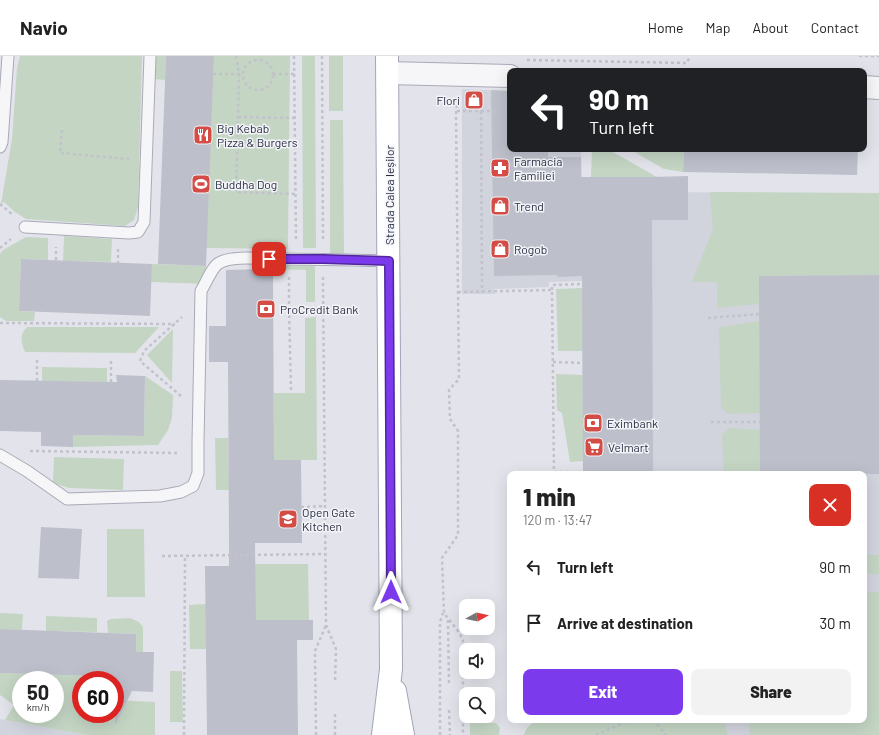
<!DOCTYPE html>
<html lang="en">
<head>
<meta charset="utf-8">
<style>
  :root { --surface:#fff; --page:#f2f2f2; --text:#222; --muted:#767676; --line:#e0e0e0; --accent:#7c3aed }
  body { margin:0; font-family:Barlow,sans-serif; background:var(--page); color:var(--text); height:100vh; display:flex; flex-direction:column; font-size:15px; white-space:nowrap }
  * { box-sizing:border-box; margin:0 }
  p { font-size:13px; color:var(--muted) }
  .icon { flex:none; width:22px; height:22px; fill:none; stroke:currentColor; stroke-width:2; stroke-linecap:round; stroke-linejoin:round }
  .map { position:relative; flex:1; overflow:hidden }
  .panel { position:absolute; left:507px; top:415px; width:360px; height:252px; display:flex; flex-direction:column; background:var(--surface); border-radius:8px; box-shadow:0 4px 16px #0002 }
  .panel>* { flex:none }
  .guide { position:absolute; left:507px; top:12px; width:360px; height:84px; border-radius:8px; box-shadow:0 4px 16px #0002; background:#202124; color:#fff; overflow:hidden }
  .needle { width:26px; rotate:82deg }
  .controls { position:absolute; left:459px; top:543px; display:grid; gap:8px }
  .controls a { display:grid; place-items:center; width:36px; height:36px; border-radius:8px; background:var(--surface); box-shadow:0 4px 16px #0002; font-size:20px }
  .speed { position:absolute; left:12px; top:615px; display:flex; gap:8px; font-size:20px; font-weight:700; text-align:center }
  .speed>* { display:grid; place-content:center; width:52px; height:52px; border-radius:50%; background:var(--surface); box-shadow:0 4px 16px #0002; line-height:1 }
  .speed small { font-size:10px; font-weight:400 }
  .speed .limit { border:6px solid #d22; background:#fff; color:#111 }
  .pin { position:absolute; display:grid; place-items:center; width:34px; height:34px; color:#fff; margin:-17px; border-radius:8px; box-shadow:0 2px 6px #0006 }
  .me { position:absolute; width:44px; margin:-22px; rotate:0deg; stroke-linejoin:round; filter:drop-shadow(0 0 3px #0008) }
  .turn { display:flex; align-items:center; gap:14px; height:84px; padding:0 16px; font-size:18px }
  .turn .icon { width:52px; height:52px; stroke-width:2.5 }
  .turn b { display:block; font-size:28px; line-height:34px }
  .round { display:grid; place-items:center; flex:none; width:42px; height:42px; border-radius:8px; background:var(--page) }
  .head { display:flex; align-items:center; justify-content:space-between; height:68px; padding:0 16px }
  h1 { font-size:24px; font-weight:800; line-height:30px }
  .button { display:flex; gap:8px; margin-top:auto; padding:8px 16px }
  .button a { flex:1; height:46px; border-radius:8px; background:var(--accent); color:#fff; font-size:16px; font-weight:800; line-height:46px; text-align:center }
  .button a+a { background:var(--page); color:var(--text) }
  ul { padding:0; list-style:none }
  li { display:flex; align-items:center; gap:12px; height:56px; padding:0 16px }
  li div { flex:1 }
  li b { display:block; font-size:15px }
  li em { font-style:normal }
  header { display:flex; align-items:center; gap:24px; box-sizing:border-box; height:56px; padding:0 20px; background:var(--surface); border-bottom:1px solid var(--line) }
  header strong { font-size:19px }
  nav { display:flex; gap:22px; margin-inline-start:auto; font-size:14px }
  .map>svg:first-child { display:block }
  .built { fill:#d1d3dd }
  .green { fill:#c4d5c4; fill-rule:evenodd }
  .building { fill:#bdbfcb }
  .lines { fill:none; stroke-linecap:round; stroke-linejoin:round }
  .service-casing { stroke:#a8aab6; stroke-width:13 }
  .minor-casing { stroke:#a8aab6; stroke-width:24 }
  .primary-casing { stroke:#a1a6b8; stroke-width:24 }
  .path { stroke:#c1c2ca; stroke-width:2.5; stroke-dasharray:3 3; stroke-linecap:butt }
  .service { stroke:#f6f6f9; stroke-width:11 }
  .minor { stroke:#f6f6f9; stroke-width:22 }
  .primary { stroke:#fff; stroke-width:22 }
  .route-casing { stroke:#51269a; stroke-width:10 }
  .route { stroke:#7c3aed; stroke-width:7 }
  .labels { text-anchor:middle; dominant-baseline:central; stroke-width:3; stroke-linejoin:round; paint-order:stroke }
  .poi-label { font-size:12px; fill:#2a2e44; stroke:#f3f4f8; text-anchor:start }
  .street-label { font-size:12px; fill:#2a2e44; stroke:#f3f4f8 }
</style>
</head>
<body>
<header>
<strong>Navio</strong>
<nav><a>Home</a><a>Map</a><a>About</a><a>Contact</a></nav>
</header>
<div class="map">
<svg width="879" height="679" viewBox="0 0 879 679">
  <rect width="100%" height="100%" fill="#e3e4eb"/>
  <g class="built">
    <polygon points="462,33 510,35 510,93 581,93 582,121 657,121 666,136 751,137 879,138 879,679 561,679 561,664 864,664 864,418 583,418 582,225 549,226 549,231 494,233 495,238 462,238"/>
    <polygon points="0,663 5,664 86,679 0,679"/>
  </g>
  <g class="green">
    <polygon points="20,0 142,0 138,151 134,164 125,170 26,163 15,156 4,146 1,148 12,83 17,12"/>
    <polygon points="155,0 166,0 165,24 154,23"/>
    <polygon points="214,0 290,0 288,193 206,192"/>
    <polygon points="302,0 315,0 316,192 303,192"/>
    <rect x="329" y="0" width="14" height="55"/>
    <polygon points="330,64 343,64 344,197 330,197"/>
    <polygon points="592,93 611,93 611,95 657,121 591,121"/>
    <polygon points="633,93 684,93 683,116 664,113 636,97"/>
    <polygon points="710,136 879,137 879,219 759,220 759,248 717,252 717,226 692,226 713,173"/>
    <polygon points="64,180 112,183 111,206 63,205"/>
    <polygon points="26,181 48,182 48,204 21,203 19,255 35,256 34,265 6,265 0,261 0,198 3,194"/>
    <polygon points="152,208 206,210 205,228 151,226"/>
    <polygon points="273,210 315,210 315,246 306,246 306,214 273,213"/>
    <polygon points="582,232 583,295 558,295 556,233"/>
    <polygon points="316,261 317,404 274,404 274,337 305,337 305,262"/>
    <polygon points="759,265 760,357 729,358 721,352 719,271"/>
    <path d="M 27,271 L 159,271 L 135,297 L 25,296 C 21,286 19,279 27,271 Z"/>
    <polygon points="173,273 172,327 147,299"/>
    <polygon points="42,311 107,312 107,326 42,325"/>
    <polygon points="556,318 583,319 583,405 570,406 562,357 557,354"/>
    <polygon points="145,320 173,339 172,362 168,374 158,389 73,391 73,379 144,380"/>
    <polygon points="729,372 760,374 760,418 724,418 722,379"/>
    <polygon points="215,382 228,382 229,434 216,434"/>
    <polygon points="54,401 124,403 123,434 69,432 53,427"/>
    <polygon points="107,473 144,473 145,541 107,541"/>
    <rect x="864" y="499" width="15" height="19"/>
    <polygon points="255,508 308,508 309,564 275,564 256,679"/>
    <polygon points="864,536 879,536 879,679 750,679 748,664 864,664"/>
    <polygon points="206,548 206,593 190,593 189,549"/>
    <polygon points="0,557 23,558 22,574 0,573"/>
    <polygon points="46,560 97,562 97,576 46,575"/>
    <polygon points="130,562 139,566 143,571 143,596 136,596 136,578 108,577 107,565 111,563"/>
    <polygon points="170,615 182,615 183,666 170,666"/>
    <path d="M 0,617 L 97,620 L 97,624 L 81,624 L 81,658 L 115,658 L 115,644 L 155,646 L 155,679 L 86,679 L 5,664 L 14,649 L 0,639 ZM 21,624 L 55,624 L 55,658 L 21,658 Z"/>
    <polygon points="470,660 478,660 478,667 496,667 500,672 499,679 470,679"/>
    <path d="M 556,664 L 725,664 L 727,679 L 524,679 C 529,662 542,665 556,664 Z"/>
  </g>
  <g class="building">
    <polygon points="166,0 214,0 206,210 158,208"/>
    <polygon points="491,34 510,35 510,93 548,93 548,101 581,101 581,121 652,121 688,120 688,164 652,164 653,418 583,418 582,220 557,221 557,219 494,220"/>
    <polygon points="684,93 858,93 857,119 683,116"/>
    <polygon points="21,203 152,208 150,260 19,255"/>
    <polygon points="273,213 274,404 301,404 302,487 255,487 256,564 313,564 313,584 297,584 298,679 207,679 205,510 229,510 229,488 228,306 209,306 209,270 226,270 226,214"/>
    <polygon points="879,219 879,418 760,418 759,220"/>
    <polygon points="116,319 145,320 144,380 73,379 73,391 41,390 41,376 0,375 0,324 117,326"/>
    <polygon points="41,471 82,473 79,523 38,522"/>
    <polygon points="0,573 136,578 136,596 154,596 153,636 132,635 115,669 115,624 97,624 97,620 0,617"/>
  </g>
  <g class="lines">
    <g class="service-casing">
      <g id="service">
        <polyline points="0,91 2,86 8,0"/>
        <polyline points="25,171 129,177 138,176 144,166 150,0"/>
        <path d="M 0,399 L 27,415 L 67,443 L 160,440 L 181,436 L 193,430 L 198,417 L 198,386 L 201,235 C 206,227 212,211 219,207 C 232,199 262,203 277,203 C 314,203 352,204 389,205"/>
      </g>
    </g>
    <g class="minor-casing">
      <g id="minor">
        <polyline points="388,17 510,20"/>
        <polyline points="864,31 879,32"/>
      </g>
    </g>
    <g class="primary-casing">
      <g id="primary">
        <polyline points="395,635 403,679"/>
        <polyline points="383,679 391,613 387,0"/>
      </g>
    </g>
    <g class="path">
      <polyline points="236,0 239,18 236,136 296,138"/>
      <polyline points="294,0 296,185"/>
      <polyline points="322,0 323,186"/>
      <polyline points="859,0 879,0"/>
      <polyline points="527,4 687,7 690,0"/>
      <circle cx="258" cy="19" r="15"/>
      <polyline points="213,18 243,18"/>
      <polyline points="273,18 295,18"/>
      <path d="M 457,43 L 456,61 L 459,323 L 449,334 L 450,363 L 458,375 L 458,479 L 442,502 L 444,557 C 450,566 460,575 463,585 L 463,679"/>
      <polyline points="457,55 510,55"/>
      <polyline points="481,55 482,236"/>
      <polyline points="238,61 295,62"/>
      <polyline points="62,74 60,97 129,103"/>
      <polyline points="606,94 606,93"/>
      <polyline points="0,148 13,159"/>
      <polyline points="0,192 11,183"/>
      <polyline points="118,193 118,207"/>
      <polyline points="56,204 56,191"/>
      <polyline points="289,221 289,252"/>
      <polyline points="323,221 326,569 336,593 335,627"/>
      <polyline points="552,234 552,229 582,228"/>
      <polyline points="458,236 552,234 554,418"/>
      <polyline points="708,262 759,258"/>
      <polyline points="0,267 175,268"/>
      <polyline points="553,306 583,307"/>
      <polyline points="37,325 37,302"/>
      <polyline points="111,326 111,304"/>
      <polyline points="291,334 289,252 323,253"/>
      <polyline points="181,340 140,305 144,295 182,261"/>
      <polyline points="711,366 760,366"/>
      <polyline points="30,395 179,397"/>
      <polyline points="554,416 583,416"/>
      <polyline points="301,451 325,450"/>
      <polyline points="162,500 325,498"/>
      <polyline points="448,564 449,628"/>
      <polyline points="449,654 450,679"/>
      <polyline points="653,664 666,679"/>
      <polyline points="184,679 185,500"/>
      <polyline points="316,679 315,595 326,569"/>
      <polyline points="335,679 335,656"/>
      <polyline points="440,679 440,566 443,557"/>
      <polyline points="596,679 630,664"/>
    </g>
    <use href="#service" class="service"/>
    <use href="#minor" class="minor"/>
    <use href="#primary" class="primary"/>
  </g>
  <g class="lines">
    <g class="route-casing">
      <polyline id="route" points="269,203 323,203 389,205 391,536"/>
    </g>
    <use href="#route" class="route"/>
  </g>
  <defs>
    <g id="shop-square" transform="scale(1)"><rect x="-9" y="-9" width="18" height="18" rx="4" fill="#d34c45" stroke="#f3f4f8"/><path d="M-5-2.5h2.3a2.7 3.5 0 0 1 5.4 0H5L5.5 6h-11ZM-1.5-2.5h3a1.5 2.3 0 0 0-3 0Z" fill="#fff"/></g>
    <g id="restaurant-square" transform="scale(1)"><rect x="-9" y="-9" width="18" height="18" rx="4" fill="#d34c45" stroke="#f3f4f8"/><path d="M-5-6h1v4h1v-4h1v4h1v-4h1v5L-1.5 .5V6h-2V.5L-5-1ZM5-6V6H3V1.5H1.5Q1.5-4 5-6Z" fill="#fff"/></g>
    <g id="pharmacy-square" transform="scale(1)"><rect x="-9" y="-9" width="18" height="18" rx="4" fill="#d34c45" stroke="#f3f4f8"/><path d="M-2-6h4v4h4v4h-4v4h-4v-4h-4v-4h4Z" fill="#fff"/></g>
    <g id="stadium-square" transform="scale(1)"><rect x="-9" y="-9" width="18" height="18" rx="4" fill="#d34c45" stroke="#f3f4f8"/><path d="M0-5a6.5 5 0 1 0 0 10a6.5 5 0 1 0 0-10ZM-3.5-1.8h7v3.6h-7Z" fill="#fff"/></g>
    <g id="bank-square" transform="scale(1)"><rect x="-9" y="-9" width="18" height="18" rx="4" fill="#d34c45" stroke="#f3f4f8"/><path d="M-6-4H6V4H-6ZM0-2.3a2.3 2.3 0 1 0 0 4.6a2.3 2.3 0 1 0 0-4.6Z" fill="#fff"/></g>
    <g id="supermarket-square" transform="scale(1)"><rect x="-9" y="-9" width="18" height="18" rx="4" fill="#d34c45" stroke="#f3f4f8"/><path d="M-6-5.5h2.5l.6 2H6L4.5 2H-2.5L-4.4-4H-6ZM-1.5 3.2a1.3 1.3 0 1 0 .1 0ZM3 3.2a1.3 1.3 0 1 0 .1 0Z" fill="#fff"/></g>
    <g id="school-square" transform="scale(1)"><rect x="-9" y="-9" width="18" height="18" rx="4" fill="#d34c45" stroke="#f3f4f8"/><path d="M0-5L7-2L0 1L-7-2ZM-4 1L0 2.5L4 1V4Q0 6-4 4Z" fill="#fff"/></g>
  </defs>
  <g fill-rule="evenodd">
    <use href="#shop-square" x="474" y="44"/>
    <use href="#restaurant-square" x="203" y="79"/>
    <use href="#pharmacy-square" x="500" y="112"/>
    <use href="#stadium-square" x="201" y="128"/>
    <use href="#shop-square" x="500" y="150"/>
    <use href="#shop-square" x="500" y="193"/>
    <use href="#bank-square" x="266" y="253"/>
    <use href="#bank-square" x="593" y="367"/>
    <use href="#supermarket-square" x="594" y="391"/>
    <use href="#school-square" x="288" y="463"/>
  </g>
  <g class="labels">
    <g class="poi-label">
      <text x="460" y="44" text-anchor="end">Flori</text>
      <text x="217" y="72">Big Kebab<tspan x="217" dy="14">Pizza &amp; Burgers</tspan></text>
      <text x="514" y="105">Farmacia<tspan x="514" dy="14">Familiei</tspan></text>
      <text x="215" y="128">Buddha Dog</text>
      <text x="514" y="150">Trend</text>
      <text x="514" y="193">Rogob</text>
      <text x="280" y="253">ProCredit Bank</text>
      <text x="607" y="367">Eximbank</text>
      <text x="608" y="391">Velmart</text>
      <text x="302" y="456">Open Gate<tspan x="302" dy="14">Kitchen</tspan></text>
    </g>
    <g class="street-label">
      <text transform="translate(389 139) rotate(-90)">Strada Calea Ieșilor</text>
    </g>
  </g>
</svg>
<div class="controls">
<a><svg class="needle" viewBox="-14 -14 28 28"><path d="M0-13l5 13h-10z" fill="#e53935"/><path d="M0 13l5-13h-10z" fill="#767676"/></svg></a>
<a><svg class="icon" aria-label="sound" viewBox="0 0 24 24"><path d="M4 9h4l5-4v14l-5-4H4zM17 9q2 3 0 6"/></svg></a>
<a><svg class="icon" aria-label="search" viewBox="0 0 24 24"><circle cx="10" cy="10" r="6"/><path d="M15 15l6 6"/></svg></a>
</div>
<div class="speed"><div>50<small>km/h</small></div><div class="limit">60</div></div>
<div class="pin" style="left:269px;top:203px;background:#d93025"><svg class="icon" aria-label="arrive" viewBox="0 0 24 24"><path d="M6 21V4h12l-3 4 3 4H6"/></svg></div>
<svg class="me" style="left:391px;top:536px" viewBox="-20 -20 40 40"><path d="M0-17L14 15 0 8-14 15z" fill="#7c3aed" stroke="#fff" stroke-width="4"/></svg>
<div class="guide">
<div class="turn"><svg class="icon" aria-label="left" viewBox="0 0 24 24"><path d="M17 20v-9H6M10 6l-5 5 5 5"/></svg><div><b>90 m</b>Turn left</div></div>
</div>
<section class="panel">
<div class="head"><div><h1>1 min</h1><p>120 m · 13:47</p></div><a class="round" style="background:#d93025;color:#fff"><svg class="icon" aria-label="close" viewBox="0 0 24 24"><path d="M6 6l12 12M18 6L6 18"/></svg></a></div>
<ul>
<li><svg class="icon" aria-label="left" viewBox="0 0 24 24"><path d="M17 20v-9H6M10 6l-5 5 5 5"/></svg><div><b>Turn left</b></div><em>90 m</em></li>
<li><svg class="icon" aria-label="arrive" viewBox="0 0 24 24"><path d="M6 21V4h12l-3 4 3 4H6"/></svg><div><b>Arrive at destination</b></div><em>30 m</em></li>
</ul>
<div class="button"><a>Exit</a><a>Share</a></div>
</section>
</div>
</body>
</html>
